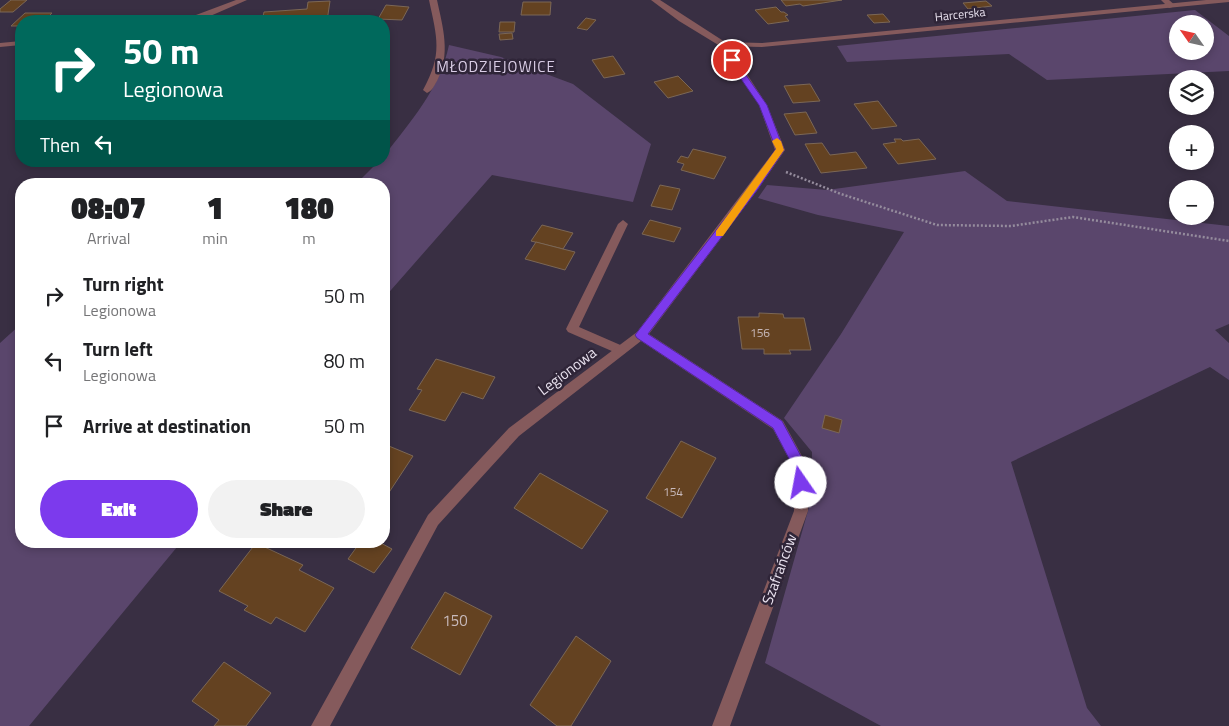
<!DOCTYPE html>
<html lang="en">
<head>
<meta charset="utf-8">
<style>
  :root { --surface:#fff; --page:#f2f2f2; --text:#202124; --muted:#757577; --accent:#7c3aed }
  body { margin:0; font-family:"Titillium Web",sans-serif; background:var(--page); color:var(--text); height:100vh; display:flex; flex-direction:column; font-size:19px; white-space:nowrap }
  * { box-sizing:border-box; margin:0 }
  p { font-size:16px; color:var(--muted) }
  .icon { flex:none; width:28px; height:28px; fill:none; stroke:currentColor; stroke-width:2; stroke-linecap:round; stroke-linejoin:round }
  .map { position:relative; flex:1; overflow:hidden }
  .details { position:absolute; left:15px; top:178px; width:375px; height:370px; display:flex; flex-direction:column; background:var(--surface); border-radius:20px; box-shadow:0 2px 8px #0003 }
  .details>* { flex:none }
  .top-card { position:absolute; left:15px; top:15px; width:375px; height:152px; border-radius:20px; box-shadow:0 2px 8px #0003; background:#00695c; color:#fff; overflow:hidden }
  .needle { width:32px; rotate:304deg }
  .buttons { position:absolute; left:1169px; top:15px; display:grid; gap:10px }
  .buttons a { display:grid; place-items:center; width:45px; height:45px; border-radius:50%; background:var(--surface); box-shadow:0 2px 8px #0003; font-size:25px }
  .pin { position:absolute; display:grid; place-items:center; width:42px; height:42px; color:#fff; margin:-21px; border:2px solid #fff; border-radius:50%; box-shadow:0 1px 5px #0007 }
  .me { position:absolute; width:55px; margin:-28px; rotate:348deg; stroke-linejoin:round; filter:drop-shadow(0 0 4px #0008) }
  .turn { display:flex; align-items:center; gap:18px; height:105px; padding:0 25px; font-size:22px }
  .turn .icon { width:65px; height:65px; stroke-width:2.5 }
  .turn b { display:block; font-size:35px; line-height:42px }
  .then { display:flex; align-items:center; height:48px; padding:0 25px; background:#0003; gap:10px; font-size:19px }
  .eta { display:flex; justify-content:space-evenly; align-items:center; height:85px; text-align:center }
  .eta b { font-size:30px; font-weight:800; line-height:35px }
  .primary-button { display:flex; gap:10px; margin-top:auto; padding:10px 25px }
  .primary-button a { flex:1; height:58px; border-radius:30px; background:var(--accent); color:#fff; font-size:20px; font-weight:800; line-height:58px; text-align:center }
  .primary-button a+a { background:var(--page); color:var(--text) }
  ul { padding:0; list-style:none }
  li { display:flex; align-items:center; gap:15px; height:65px; padding:0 25px }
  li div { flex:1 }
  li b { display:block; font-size:19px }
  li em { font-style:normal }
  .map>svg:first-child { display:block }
  .green { fill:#5a466c; fill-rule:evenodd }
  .building { fill:#644221; stroke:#7b6756 }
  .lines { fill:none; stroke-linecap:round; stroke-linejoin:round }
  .path { stroke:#958c9d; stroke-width:2.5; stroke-dasharray:2 2; stroke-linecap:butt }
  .service { fill:#855a5c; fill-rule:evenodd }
  .minor { fill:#855a5c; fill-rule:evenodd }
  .tertiary { fill:#855a5c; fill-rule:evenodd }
  .route { fill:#7c3aed; stroke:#51269a }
  .slow { fill:#f59e0b }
  .labels { text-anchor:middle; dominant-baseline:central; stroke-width:5; stroke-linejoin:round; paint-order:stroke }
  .far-street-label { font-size:12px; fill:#e9e2ef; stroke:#2f2538 }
  .number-label { font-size:12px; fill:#c8babc }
  .far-quarter-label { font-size:15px; letter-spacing:1px; fill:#dbcee7; stroke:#2f2538 }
  .street-label { font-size:15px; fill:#e9e2ef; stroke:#2f2538 }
  .near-number-label { font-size:15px; fill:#c8babc }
</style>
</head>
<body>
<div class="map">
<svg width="1229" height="726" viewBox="0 0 1229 726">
  <rect width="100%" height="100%" fill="#392f43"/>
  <g class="green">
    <path d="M 1195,10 L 1229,36 L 1229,71 L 1047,80 L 1009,54 L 847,62 L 837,46 ZM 1178,24 L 1205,24 L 1205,51 L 1178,51 Z"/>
    <path d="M 449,45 L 501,57 L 573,84 L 651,144 L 633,202 L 492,175 L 384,298 L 384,184 L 356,184 L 379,161 L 384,161 L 384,156 C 410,122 440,89 449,45 Z"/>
    <polygon points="965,171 1007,201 1229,226 1229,324 1215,330 1229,343 1229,380 1210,367 1011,462 1087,708 1101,726 881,726 765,663 811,500 812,452 784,418 841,334 904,232 818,215 758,198 767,185 827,190"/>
    <polygon points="21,324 21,541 182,541 29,726 0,726 0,343"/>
  </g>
  <g class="building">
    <polygon points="11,0 27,0 13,12 0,12 0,9"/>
    <polygon points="781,0 842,0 803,6 800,4 786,6"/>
    <polygon points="330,1 327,21 262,21 264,12 307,9 308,2"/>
    <polygon points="986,1 992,6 968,9 963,3"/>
    <polygon points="523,2 551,2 550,15 521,15"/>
    <polygon points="386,5 409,7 402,20 378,19"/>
    <polygon points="776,7 781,12 784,12 788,15 785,16 789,21 768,24 755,10"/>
    <polygon points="25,13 52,13 44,21 21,21 21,26 11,26"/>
    <polygon points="883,14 890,22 874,23 867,15"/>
    <polygon points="586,18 596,20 587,30 577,28"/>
    <polygon points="500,22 515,22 514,32 499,32"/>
    <polygon points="512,33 513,39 500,40 499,34"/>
    <polygon points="613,56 625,74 604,78 592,60"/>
    <polygon points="678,76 693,91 668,98 654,82"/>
    <polygon points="810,84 820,101 793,103 784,86"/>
    <polygon points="878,101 897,126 872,129 854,104"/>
    <polygon points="806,112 817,133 795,135 784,114"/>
    <polygon points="894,139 901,139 903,141 919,139 936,159 898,164 883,144 896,142"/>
    <polygon points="822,143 830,155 856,152 867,168 821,173 805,144"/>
    <polygon points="693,149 726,157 714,179 681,170 684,164 677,162 681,156 688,158"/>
    <polygon points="660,185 680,189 672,210 651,206"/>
    <polygon points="650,220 681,228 674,242 642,234"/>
    <polygon points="542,225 573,233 563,249 531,241"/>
    <polygon points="536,242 563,249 575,252 565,270 525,259"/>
    <polygon points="759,313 783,314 784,318 804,318 811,350 789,350 791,354 764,354 764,349 742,349 738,317 759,317"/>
    <polygon points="436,359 495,377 483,399 462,392 445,421 409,410 422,390 417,389"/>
    <polygon points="825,415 842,420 839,433 822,428"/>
    <polygon points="681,441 716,458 682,518 646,498"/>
    <polygon points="384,444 413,456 384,500"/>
    <polygon points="540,473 608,511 582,549 514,508"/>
    <polygon points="361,541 377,541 392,549 374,573 348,559"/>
    <polygon points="256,543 303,565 299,570 334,588 305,632 276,617 271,624 244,610 248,606 219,591"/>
    <polygon points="445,592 492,616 460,675 411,648"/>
    <polygon points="576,636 611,661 571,726 557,726 530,705"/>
    <polygon points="224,662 271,693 246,726 214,726 219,720 192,701"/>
  </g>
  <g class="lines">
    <polyline class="path" points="786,172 841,194 937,225 1011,226 1073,217 1229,241"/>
    <polygon class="service" points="623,220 628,224 579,327 625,347 627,350 625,353 621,355 568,332 566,329 618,224"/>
    <g class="minor">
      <polygon points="236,0 247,0 201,20 180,21"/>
      <path d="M 429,0 L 437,0 C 443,28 451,54 437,81 C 434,86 432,91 427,93 L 423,90 C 443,54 437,38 429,0 Z"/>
      <polygon points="1161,0 1169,0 1176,6 1169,8"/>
      <polygon points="21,41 21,45 0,47 0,43"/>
      <polygon points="720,42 726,42 767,105 785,150 758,189 649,334 783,421 809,469 808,511 730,726 712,726 794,511 795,470 773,429 641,341 519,436 438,525 330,726 311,726 428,515 509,428 637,332 775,150 759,105 719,44"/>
    </g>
    <polygon class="tertiary" points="651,0 660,0 725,42 762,43 1206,0 1229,0 1229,2 762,47 720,46 679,21"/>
  </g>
  <polygon class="route" points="732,57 734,58 767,105 784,150 758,189 648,334 782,421 808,469 806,487 801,489 797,487 795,483 795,470 773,428 637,338 635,335 751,185 776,149 759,105 728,60"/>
  <polygon class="slow" points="777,138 781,141 784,150 723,236 716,236 716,231 776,149 772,141"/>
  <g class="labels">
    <g class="far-street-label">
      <text transform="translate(960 14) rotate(-6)">Harcerska</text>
    </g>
    <g class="number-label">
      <text x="760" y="332">156</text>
      <text x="673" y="491">154</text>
    </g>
    <g class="far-quarter-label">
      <text x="496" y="66">MŁODZIEJOWICE</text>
    </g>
    <g class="street-label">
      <text transform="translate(567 371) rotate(-37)">Legionowa</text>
      <text transform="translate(779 569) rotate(-70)">Szafrańców</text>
    </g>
    <g class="near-number-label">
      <text x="455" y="620">150</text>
    </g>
  </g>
</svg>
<div class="buttons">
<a><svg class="needle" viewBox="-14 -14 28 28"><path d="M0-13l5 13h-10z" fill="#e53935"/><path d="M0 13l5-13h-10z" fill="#757577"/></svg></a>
<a><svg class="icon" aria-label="layers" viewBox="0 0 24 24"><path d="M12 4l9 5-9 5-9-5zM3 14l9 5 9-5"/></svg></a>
<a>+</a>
<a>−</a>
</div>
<div class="pin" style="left:732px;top:60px;background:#d93025"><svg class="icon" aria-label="arrive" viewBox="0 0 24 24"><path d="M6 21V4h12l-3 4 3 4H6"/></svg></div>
<svg class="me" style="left:801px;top:483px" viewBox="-20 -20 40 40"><circle r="19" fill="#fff"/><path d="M0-13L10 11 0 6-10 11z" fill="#7c3aed"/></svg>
<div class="top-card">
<div class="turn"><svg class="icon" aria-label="right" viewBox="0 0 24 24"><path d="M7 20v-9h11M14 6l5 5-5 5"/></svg><div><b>50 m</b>Legionowa</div></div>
<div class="then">Then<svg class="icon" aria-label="left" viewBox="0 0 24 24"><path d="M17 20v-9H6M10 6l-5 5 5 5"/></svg></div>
</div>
<section class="details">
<div class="eta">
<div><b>08:07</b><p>Arrival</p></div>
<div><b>1</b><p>min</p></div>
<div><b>180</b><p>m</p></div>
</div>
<ul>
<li><svg class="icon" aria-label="right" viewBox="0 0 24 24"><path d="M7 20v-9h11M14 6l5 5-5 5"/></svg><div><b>Turn right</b><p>Legionowa</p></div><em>50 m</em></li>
<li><svg class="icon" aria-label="left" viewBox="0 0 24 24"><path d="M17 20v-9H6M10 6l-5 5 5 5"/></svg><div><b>Turn left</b><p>Legionowa</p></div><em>80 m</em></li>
<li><svg class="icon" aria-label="arrive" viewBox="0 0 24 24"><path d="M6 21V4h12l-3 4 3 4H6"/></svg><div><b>Arrive at destination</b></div><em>50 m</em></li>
</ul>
<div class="primary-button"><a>Exit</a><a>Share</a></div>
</section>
</div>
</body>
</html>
